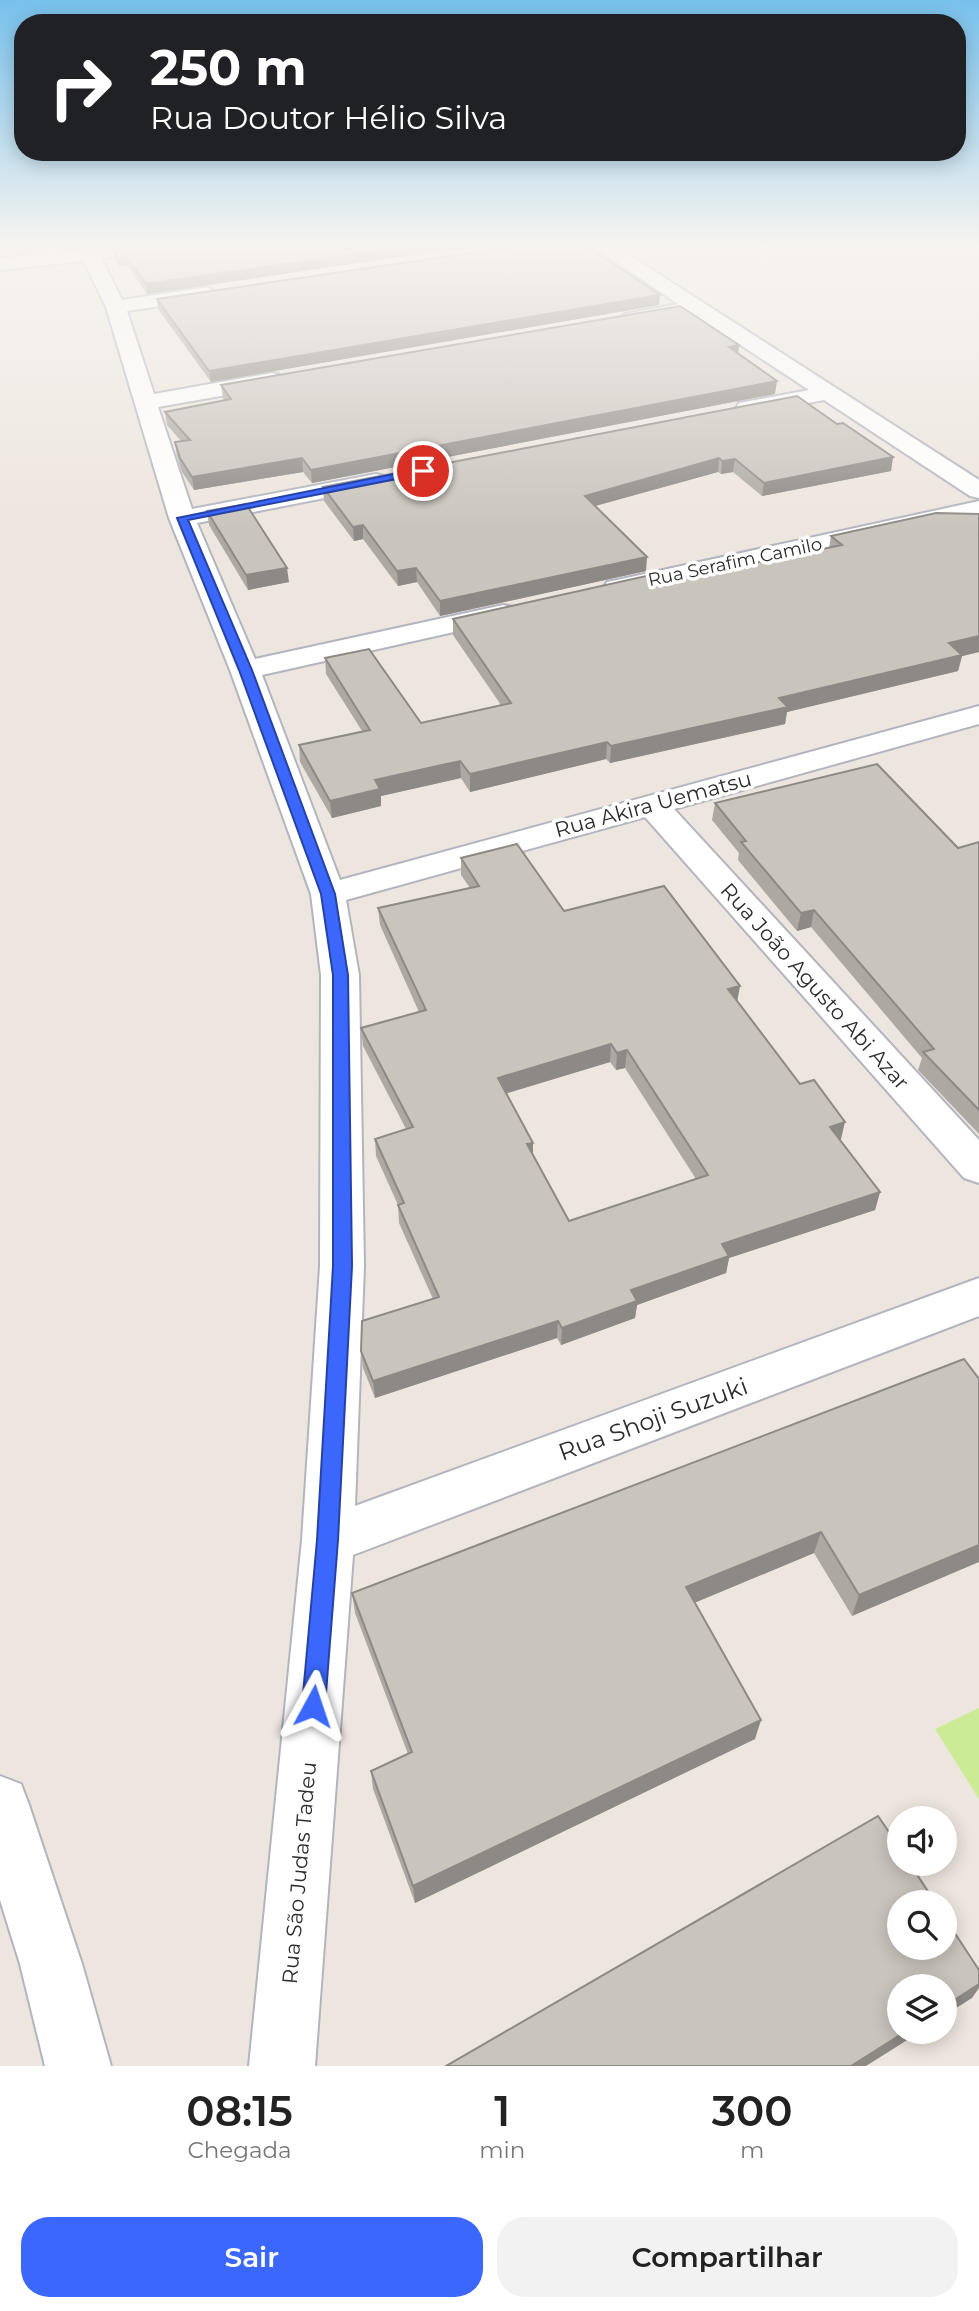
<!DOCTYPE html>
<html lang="pt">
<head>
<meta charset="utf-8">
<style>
  :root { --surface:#fff; --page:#f2f2f2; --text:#222; --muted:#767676; --accent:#3b67fd }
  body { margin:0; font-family:Montserrat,sans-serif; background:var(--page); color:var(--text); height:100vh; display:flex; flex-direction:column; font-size:26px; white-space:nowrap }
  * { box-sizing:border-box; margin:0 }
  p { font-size:23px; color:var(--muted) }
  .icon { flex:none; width:38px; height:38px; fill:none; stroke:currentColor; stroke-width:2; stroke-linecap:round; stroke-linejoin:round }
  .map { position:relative; height:2066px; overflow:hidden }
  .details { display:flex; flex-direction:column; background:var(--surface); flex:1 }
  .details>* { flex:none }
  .hud { position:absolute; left:14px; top:14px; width:952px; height:147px; border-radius:28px; box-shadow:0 4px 18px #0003; background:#202124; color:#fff; overflow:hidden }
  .fabs { position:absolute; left:887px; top:1806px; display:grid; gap:14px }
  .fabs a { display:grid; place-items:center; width:70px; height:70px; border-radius:50%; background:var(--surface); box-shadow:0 4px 18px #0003; font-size:35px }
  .pin { position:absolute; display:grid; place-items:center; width:60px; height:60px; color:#fff; margin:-30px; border:4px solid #fff; border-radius:50%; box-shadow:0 2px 7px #0007 }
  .me { position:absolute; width:77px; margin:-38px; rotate:5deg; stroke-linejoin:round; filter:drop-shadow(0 0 5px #0008) }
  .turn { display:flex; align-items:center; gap:24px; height:147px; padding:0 21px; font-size:32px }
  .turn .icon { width:91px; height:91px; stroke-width:2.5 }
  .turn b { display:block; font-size:49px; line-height:60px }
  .eta { display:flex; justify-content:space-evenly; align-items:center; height:119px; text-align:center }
  .eta b { font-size:42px; font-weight:600; line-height:49px }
  .primary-button { display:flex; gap:14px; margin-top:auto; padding:14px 21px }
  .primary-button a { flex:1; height:80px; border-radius:28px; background:var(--accent); color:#fff; font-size:28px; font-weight:600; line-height:80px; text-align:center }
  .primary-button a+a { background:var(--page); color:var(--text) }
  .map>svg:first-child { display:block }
  .pitch { fill:#cbec95 }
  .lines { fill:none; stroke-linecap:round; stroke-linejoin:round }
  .minor-casing { stroke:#b2b5bf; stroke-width:4 }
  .minor { fill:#fff; fill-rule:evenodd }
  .wall { fill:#ada9a2; fill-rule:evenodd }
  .shaded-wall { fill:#8d8984 }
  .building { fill:#c9c4bc; stroke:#8d8984; stroke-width:2; fill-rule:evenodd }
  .route { fill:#3b67fd; stroke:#2643a4; stroke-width:2 }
  .labels { text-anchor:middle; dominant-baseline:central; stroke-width:7; stroke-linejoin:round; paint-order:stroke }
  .far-street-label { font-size:18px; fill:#2c2c2c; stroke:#fff }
  .street-label { font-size:21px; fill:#2c2c2c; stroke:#fff }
  .near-street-label { font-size:24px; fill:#2c2c2c; stroke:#fff }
</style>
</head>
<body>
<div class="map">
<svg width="979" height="2066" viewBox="0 0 979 2066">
  <rect width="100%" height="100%" fill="#ede6de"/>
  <polygon class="pitch" points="979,1708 979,1799 935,1729"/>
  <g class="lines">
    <g class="minor-casing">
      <g id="minor">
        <polygon points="76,244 94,244 96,248 126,244 170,244 161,249 101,258 122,300 207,287 217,293 207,299 127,311 154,394 272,373 280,375 283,380 280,385 272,387 158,407 192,509 376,474 385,476 388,481 385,486 376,488 197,523 255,659 503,605 513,607 517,613 513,619 503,621 262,675 340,880 979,706 979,724 674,809 979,1140 979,1183 964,1178 645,817 346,900 359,975 364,1266 355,1506 979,1278 979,1316 353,1555 315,2066 249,2066 302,1540 320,1266 321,975 311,894 230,670 169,518 106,307 84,261 0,270 0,258 79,251"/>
        <polygon points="591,244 612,244 979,480 979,498 970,496 824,400 747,415 739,413 736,408 739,403 809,390 692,313 632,324 625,322 622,318 625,314 678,304"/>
        <polygon points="979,501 979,515 617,596 607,594 603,588 607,582 617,580"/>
        <polygon points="0,1776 21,1784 29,1805 82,1964 111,2066 45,2066 20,1964 0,1900"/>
      </g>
    </g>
    <use href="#minor" class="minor"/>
  </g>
  <g class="wall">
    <polygon points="152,244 487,244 147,294 127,265 119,266 115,259 113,249"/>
    <polygon points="660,295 659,305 211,382 158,309 157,299"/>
    <polygon points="738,353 775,394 312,483 303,472 194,490 182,472 177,456 175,442 181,441 167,425 165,412 224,401 223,398 221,385"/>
    <polygon points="837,424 893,457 891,471 762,496 733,472 721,474 718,472 595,506 646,571 440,616 417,582 398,586 363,539 354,541 324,501 323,487"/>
    <polygon points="207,511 289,582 248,590 209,525"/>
    <polygon points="979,514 979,652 962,656 958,671 787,712 785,724 610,763 606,759 470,792 461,778 381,796 381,806 332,818 300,762 299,745 362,731 326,674 325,658 421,723 501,705 453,635 453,619 671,580 829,548 831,536"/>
    <polygon points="715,803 958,848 979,842 979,1134 918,1070 922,1058 811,927 797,931 738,860 739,853 712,820"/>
    <path d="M 461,858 L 737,1001 L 880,1192 L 875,1210 L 729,1258 L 726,1273 L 637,1305 L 635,1318 L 561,1345 L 557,1338 L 375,1398 L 363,1368 L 361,1351 L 433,1299 L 399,1223 L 398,1205 L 376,1156 L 375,1139 L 406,1129 L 363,1046 L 361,1028 L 419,1012 L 380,925 L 378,908 L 470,888 L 461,875 ZM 610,1062 L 616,1070 L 625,1068 L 696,1179 L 569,1221 L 533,1155 L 506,1093 Z"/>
    <polygon points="964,1359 852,1616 814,1553 694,1603 755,1739 415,1903 373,1789 371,1771 408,1754 355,1613 352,1593"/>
  </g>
  <g class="shaded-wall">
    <polygon points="425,244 487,244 147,294 146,284"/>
    <polygon points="126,256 127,265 119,266 117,257"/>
    <polygon points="660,295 659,305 211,382 209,371"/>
    <polygon points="739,345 738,358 729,347"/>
    <polygon points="777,381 775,394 312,483 311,470"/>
    <polygon points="893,457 891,471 762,496 764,483"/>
    <polygon points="302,458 303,472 194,490 192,477"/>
    <polygon points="719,458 718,472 584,509 585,496"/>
    <polygon points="735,459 733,472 721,474 722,461"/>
    <polygon points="363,525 363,539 354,541 353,527"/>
    <polygon points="647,557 646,571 440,616 440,601"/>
    <polygon points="287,568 289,582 248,590 246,575"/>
    <polygon points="416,568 417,582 398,586 397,571"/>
    <polygon points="979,636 979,652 962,656 958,671 787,712 785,724 610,763 611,746 779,698 949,643"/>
    <polygon points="607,742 606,759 470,792 470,774"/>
    <polygon points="460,761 461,778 381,796 381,806 332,818 330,801 375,780"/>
    <polygon points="814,910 811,927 797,931 801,913"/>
    <polygon points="740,986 737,1003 728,989"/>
    <polygon points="611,1044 610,1062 498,1096 498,1078"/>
    <polygon points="627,1050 625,1068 616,1070 617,1053"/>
    <polygon points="845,1122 841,1139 827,1144 830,1127"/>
    <polygon points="533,1143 533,1160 527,1144"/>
    <polygon points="880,1192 875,1210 729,1258 726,1273 637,1305 635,1318 561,1345 562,1328 631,1290 722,1244"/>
    <polygon points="558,1321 557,1338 375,1398 373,1381"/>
    <polygon points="821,1532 814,1553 682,1608 686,1587"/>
    <polygon points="979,1545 979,1562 852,1616 859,1595"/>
    <polygon points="761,1720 755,1739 415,1903 413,1886"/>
    <polygon points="979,1984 979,1988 972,1998 945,2015 945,2006"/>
    <polygon points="905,2032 920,2032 866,2066 851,2066"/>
  </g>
  <g class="building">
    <polygon points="152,244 425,244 146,284 126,256 117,257 113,249"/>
    <polygon points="532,244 584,244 660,295 209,371 157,299"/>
    <polygon points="680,306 739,345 729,347 777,381 311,470 302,458 192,477 180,458 175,442 190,440 165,412 231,399 221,385"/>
    <polygon points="797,396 837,424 843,423 893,457 764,483 735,459 722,461 719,458 585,496 647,557 440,601 416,568 397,571 363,525 353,527 323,487"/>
    <polygon points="246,504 287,568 246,575 207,511"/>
    <polygon points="936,513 979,514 979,636 949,643 962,655 779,698 788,707 611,746 607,742 470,774 460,761 375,780 380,789 330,801 299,745 370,730 325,658 369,649 421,723 511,703 453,619 664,572 671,580 842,545 831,536"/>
    <polygon points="877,764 958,848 979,842 979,1110 923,1052 934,1049 814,910 801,913 741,842 746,841 715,803"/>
    <path d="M 517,844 L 564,911 L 664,886 L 740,986 L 728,989 L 800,1084 L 814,1080 L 845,1122 L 830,1127 L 880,1192 L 722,1244 L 729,1256 L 631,1290 L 637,1301 L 562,1328 L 558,1321 L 373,1381 L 361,1351 L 362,1321 L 439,1297 L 398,1205 L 404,1203 L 375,1139 L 413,1127 L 361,1028 L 426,1010 L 378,908 L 479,886 L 461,858 ZM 611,1044 L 617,1053 L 627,1050 L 708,1175 L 569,1221 L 527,1144 L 533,1143 L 498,1078 Z"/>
    <polygon points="964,1359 979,1379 979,1545 859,1595 821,1532 686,1587 761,1720 413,1886 371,1771 412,1752 352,1593"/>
    <polygon points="878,1816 900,1848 900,1864 910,1864 935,1902 900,1902 900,1948 945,1948 945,1918 979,1970 979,1984 945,2006 945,1986 900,1986 900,2032 905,2032 851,2066 446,2066"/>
  </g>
  <linearGradient id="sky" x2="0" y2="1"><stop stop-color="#77c1ec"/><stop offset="0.46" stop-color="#f7f4f0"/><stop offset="1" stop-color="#f7f4f0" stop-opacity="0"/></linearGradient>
  <rect width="979" height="533" fill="url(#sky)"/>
  <polygon class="route" points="423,468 428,471 427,473 188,520 252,670 335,894 348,975 352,1266 338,1540 325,1706 321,1715 313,1718 305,1715 302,1706 317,1540 333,1266 333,975 321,894 239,670 177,518"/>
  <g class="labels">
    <g class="far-street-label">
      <text transform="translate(735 562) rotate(-12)">Rua Serafim Camilo</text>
    </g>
    <g class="street-label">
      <text transform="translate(653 804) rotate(-15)">Rua Akira Uematsu</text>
      <text transform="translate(815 986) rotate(48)">Rua João Agusto Abi Azar</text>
      <text transform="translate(299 1873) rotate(-85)">Rua São Judas Tadeu</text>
    </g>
    <g class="near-street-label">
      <text transform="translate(653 1419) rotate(-20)">Rua Shoji Suzuki</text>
    </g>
  </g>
</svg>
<div class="fabs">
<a><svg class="icon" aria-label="sound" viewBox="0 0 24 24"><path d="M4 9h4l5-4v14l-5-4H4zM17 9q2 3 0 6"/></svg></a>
<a><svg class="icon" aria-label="search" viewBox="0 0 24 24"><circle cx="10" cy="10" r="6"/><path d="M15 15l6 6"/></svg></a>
<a><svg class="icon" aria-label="layers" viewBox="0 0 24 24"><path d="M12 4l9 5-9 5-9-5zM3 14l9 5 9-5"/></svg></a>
</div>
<div class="pin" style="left:423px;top:471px;background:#d93025"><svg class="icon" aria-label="arrive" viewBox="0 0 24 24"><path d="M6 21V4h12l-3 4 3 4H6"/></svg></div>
<svg class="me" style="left:313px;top:1706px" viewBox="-20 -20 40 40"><path d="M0-17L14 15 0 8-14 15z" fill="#3b67fd" stroke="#fff" stroke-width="4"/></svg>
<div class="hud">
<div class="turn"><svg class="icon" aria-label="right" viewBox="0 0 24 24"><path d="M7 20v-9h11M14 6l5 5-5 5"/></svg><div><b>250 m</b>Rua Doutor Hélio Silva</div></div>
</div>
</div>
<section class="details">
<div class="eta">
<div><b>08:15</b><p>Chegada</p></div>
<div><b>1</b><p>min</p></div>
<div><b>300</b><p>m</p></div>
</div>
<div class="primary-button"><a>Sair</a><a>Compartilhar</a></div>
</section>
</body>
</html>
